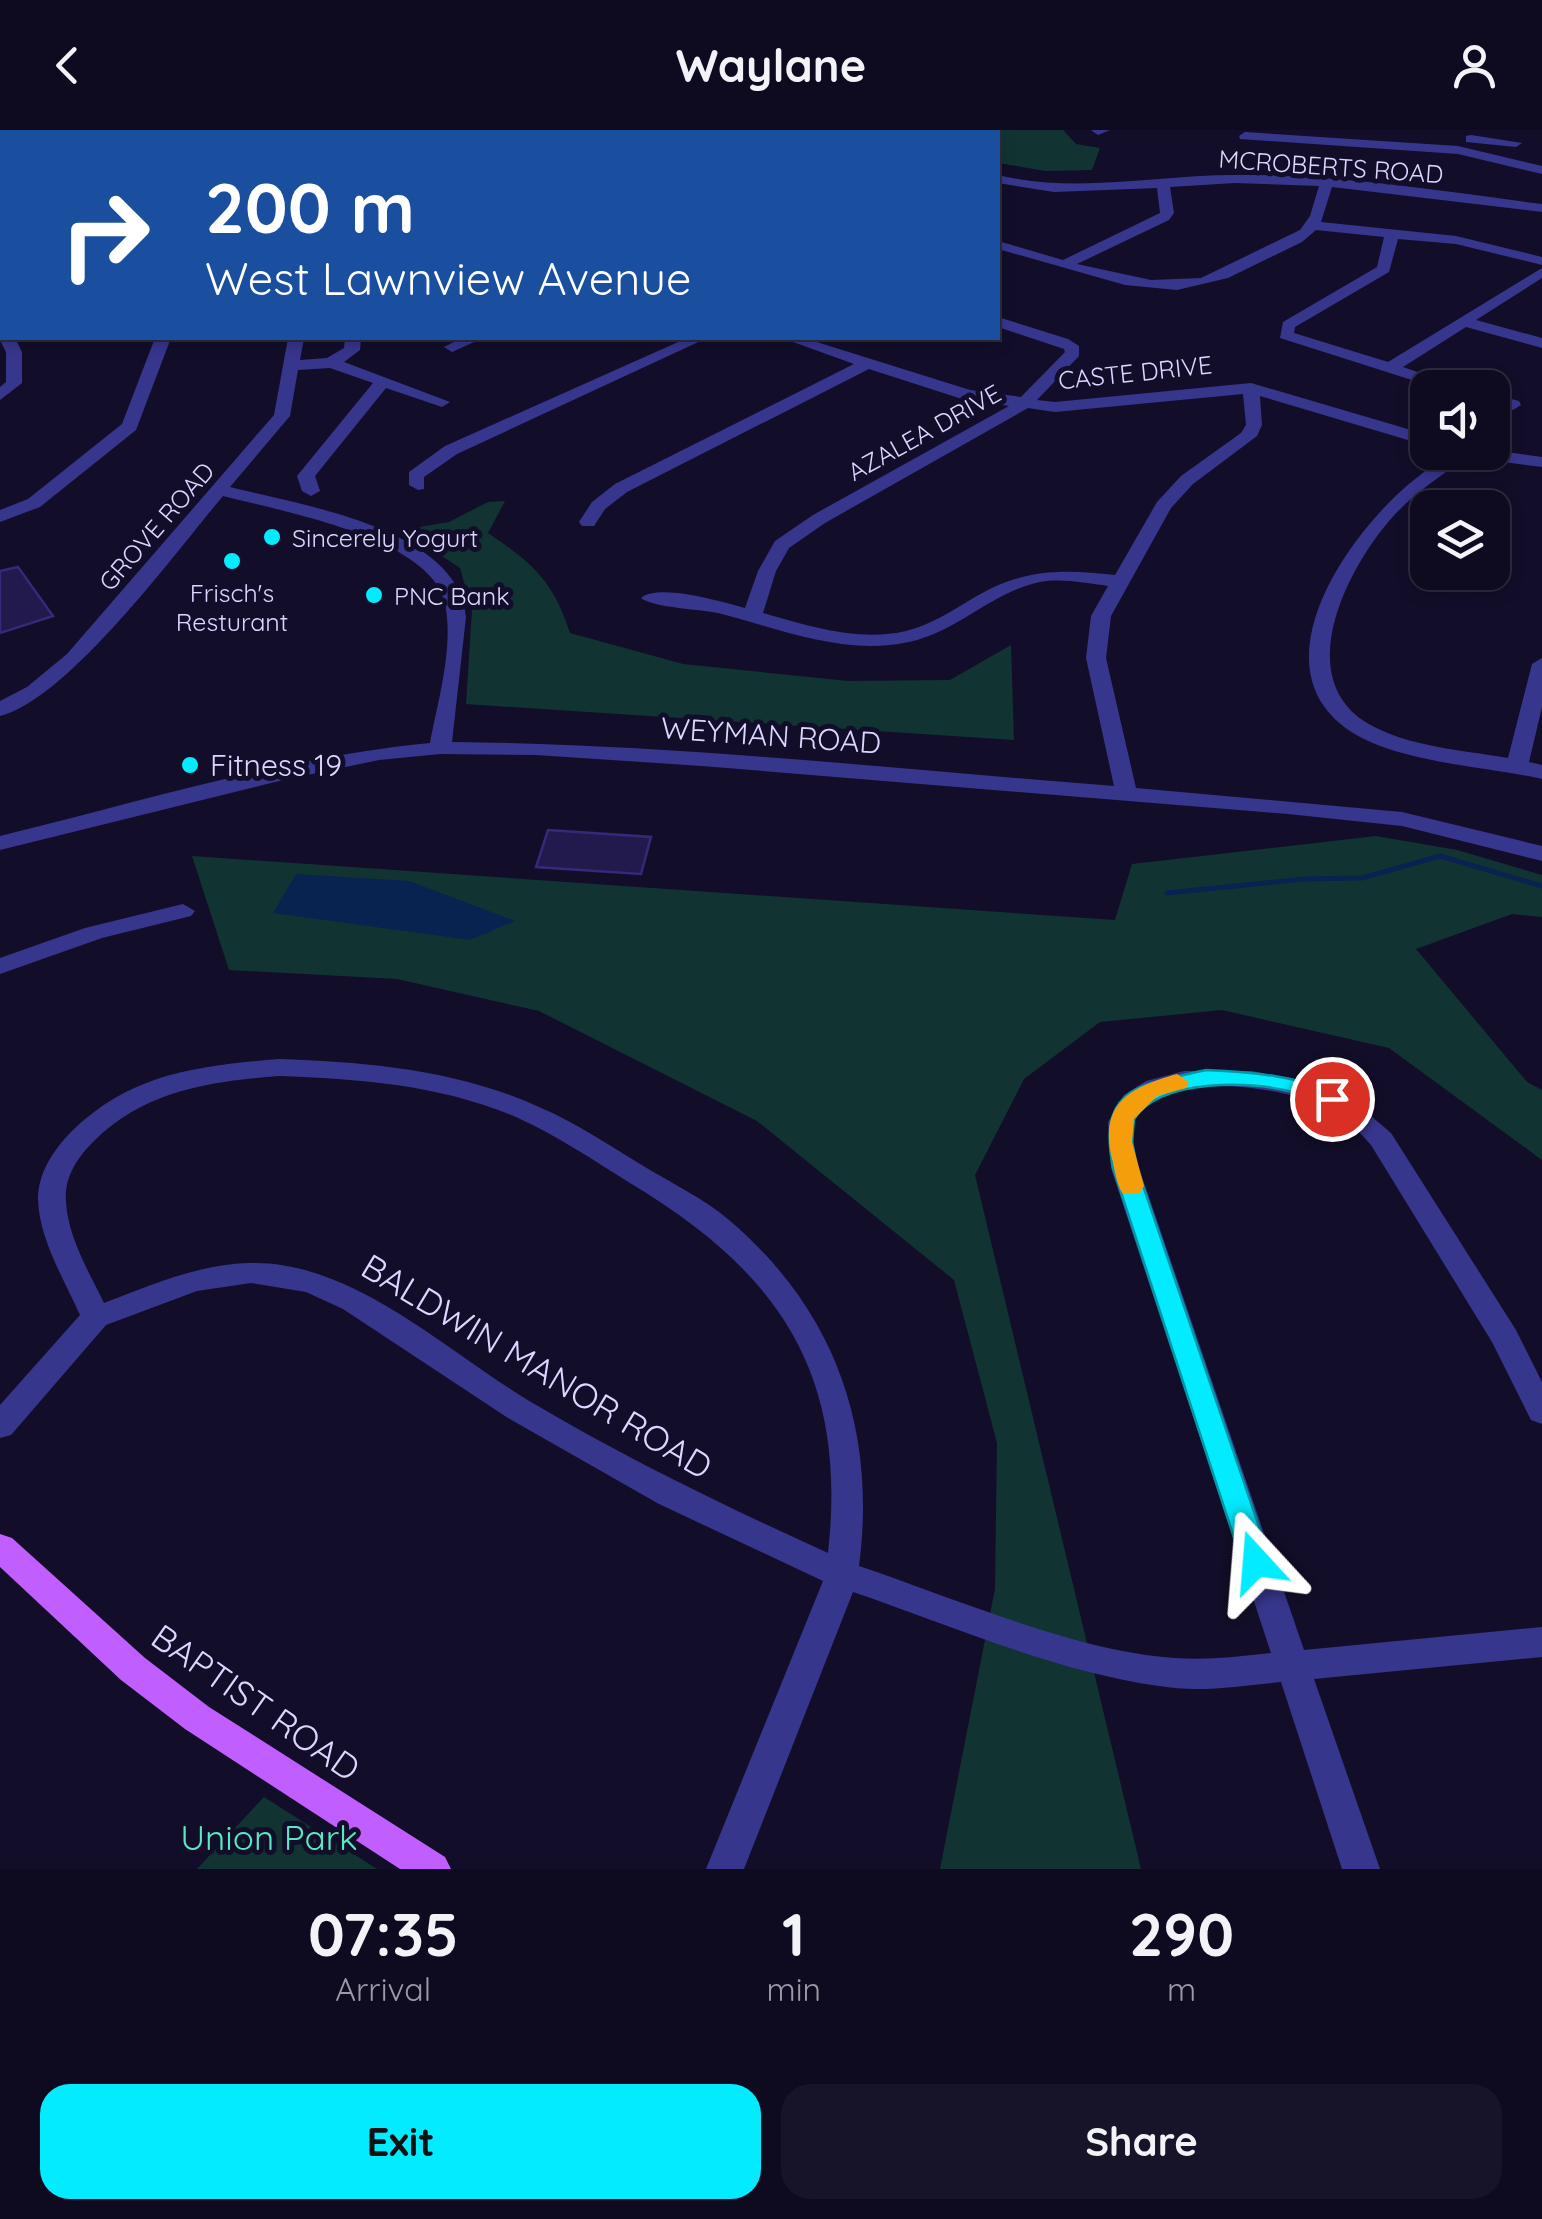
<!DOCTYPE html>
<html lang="en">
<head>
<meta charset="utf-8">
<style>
  :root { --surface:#0e0a20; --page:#171329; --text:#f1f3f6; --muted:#9b9aa5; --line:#2e2b3e; --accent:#03ebff }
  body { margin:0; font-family:Quicksand,sans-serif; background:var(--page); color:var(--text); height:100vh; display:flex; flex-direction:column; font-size:38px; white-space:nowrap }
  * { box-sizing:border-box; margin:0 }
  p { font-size:32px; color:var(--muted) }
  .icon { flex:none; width:55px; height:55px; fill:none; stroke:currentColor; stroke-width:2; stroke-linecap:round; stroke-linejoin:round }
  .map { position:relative; height:1739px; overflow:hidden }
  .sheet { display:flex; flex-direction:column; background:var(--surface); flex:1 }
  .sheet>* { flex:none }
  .banner { position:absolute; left:0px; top:0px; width:1000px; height:210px; box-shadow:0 5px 15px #0003,0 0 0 2px var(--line); background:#1a4fa0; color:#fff; overflow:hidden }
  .controls { position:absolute; left:1410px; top:240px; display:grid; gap:20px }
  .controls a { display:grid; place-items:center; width:100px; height:100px; border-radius:20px; background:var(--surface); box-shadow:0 5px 15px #0003,0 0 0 2px var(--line); font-size:50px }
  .pin { position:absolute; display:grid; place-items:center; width:85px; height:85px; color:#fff; margin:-42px; border:5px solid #fff; border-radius:50%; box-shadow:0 2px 10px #0007 }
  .me { position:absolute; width:110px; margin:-55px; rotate:341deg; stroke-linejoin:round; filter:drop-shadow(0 0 8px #0008) }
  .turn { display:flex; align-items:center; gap:35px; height:210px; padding:0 40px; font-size:45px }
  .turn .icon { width:130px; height:130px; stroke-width:2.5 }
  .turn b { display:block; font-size:70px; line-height:85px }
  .eta { display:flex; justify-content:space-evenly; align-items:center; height:170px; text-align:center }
  .eta b { font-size:60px; font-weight:700; line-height:70px }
  .button { display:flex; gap:20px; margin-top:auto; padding:20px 40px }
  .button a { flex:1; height:115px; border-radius:30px; background:var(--accent); color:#111; font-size:40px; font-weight:700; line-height:115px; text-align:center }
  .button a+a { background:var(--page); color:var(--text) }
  header { display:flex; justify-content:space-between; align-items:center; height:130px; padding:0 40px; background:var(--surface); font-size:45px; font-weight:700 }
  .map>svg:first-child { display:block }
  .green { fill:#113433 }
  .water { fill:#08234f }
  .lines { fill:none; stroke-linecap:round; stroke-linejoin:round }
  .stream { stroke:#08234f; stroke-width:5 }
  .building { fill:#22194c; stroke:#37297a; stroke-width:2.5 }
  .minor { fill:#37368d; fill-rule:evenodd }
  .major { fill:#c05eff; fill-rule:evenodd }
  .route { fill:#03ebff; stroke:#0299a6; stroke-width:2.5 }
  .slow { fill:#f59e0b }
  .poi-dot { fill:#03ebff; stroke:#120e2a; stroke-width:4 }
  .labels { text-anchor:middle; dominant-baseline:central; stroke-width:10; stroke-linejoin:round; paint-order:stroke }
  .far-street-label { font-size:25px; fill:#dbd7ff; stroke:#120e2a }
  .far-poi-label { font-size:25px; fill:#dbd7ff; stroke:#120e2a; text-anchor:start }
  .street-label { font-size:30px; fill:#dbd7ff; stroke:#120e2a }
  .poi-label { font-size:30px; fill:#dbd7ff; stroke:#120e2a; text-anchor:start }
  .near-street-label { font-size:35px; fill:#dbd7ff; stroke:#120e2a }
  .near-park-label { font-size:35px; fill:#59e9c3; stroke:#120e2a }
</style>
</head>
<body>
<header><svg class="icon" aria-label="back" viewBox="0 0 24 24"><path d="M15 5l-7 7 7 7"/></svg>Waylane<svg class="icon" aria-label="person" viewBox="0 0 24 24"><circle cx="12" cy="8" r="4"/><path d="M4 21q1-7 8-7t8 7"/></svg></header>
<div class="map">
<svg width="1542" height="1739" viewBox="0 0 1542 1739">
  <rect width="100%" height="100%" fill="#120e2a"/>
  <g class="green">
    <polygon points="969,0 1063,0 1076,14 1100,18 1092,40 1046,41 998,33 998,2"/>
    <path d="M 505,371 L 488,403 C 532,433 553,450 570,503 L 683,534 L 848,551 L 950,550 L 1011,515 L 1014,610 L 466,574 L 472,480 L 460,438 L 402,400 L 449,392 L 488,372 Z"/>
    <polygon points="1376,706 1457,720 1542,745 1542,787 1512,784 1416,819 1527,952 1542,960 1542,1030 1389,918 1222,880 1100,892 1024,949 975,1045 1141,1739 940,1739 995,1459 997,1313 954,1150 757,991 539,881 397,849 229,840 192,726 1115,790 1132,734"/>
    <polygon points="264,1667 377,1739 197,1739"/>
  </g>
  <polygon class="water" points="296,744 409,751 515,791 470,810 273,783"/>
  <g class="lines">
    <polyline class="stream" points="1167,763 1305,749 1362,748 1440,726 1542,756"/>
  </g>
  <g class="building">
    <polygon points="18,437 53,486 0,503 0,441"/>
    <polygon points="548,700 651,707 641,744 536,737"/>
  </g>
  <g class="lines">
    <g class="minor">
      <polygon points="26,0 41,0 42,2 27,2"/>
      <polygon points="186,0 201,0 202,2 187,2"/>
      <polygon points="576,0 588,0 589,2 577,2"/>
      <polygon points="1110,0 1098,5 1092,1 1092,0"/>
      <polygon points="1245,2 1458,16 1542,36 1542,44 1458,24 1240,9 1239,6"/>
      <polygon points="1471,5 1522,13 1516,17 1466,12 1466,6"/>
      <path d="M 998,45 C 1077,64 1155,45 1236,45 C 1338,44 1440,61 1542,74 L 1542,82 L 1332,57 L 1321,92 L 1456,106 L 1542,127 L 1542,135 L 1456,114 L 1398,109 L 1389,142 L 1295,197 L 1294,203 L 1388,232 L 1542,138 L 1542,148 L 1476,190 L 1542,208 L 1542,218 L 1466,197 L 1403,237 L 1463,258 L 1437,258 L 1280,208 L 1283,192 L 1377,137 L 1384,107 L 1316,100 L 1302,112 L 1228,148 L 1177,160 L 1125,155 L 998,119 L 998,111 L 1063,130 L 1160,83 L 1157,58 L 1054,62 L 998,53 ZM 1235,53 L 1319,56 L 1310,86 L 1300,100 L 1201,148 L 1151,150 L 1077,134 L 1169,90 L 1174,83 L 1170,57 Z"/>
      <path d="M 998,187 L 1068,209 L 1079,216 L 1079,226 L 1037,270 L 1055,272 L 1251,253 L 1428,305 L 1428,316 L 1260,266 L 1262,295 L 1257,306 L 1193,354 L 1171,378 L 1111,486 L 1106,528 L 1136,658 L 1402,682 L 1542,716 L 1542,731 L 1402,696 L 1288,684 L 702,636 L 536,625 L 440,624 L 379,630 L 279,651 L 0,720 L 0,706 C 142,671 285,627 430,613 C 438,571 454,516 445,474 C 432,407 279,381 223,366 C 175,423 68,569 0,586 L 0,571 L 27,557 L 67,524 L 274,285 L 288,208 L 304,208 L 300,230 L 327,228 L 344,218 L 345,208 L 361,208 L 360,220 L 344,232 L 450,272 L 442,277 L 386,258 L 315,346 L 320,361 L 311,366 L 302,361 L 297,346 L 373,253 L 330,238 L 298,240 L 290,286 L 230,357 C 300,375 459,398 466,487 L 452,612 C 673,614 894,639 1114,656 L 1086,528 L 1091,486 L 1108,456 C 1086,453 1062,448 1040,452 C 992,462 957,502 909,512 C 845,526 783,500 722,484 C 703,479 653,478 641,468 C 660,453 721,472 745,478 L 758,441 L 775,411 L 813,385 L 1009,276 L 962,269 L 869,239 L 627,362 L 605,379 L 594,396 L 582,396 L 579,392 L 592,372 L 615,354 L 854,234 L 782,208 L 804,208 L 970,260 L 1021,267 L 1065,222 L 1064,219 L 998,197 ZM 1243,264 L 1246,295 L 1241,303 L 1181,346 L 1157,372 L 1115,445 C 1062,439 1022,439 975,467 C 953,480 931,495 906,501 C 859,512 808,496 763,483 L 776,441 L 789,418 L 825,393 L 1028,278 L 1055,282 Z"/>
      <polygon points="2,204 2,208 15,208 22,222 22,253 0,270 0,257 6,252 6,222 0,210"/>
      <polygon points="155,208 171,208 136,300 40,377 0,392 0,380 28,369 122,294"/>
      <polygon points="462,208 483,208 452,222 444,217"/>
      <polygon points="687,208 707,208 457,324 424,347 424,359 418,360 409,355 409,342 445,316"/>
      <polygon points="1492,264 1519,271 1521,275 1513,280 1492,274"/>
      <path d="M 1492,320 L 1542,327 L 1542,337 L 1466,327 C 1440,347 1411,365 1389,391 C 1347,440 1292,547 1367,593 C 1408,617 1462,620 1508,628 L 1532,534 L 1542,528 L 1542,577 L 1529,632 L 1542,635 L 1542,649 C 1485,636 1399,633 1350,601 C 1251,535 1354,395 1419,346 C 1428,339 1439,328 1449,323 C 1462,318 1482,325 1492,320 Z"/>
      <polygon points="183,774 195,781 191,786 102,808 0,844 0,828 85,798"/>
      <path d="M 279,929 C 367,932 458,940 539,977 C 577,993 610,1016 645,1037 C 673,1054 703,1068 729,1090 C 835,1180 877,1299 859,1436 C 951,1467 1069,1518 1163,1527 C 1199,1531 1235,1527 1271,1523 L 1111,1038 L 1108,992 L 1124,965 L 1146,951 L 1184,941 L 1252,941 L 1313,953 L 1350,968 L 1391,1003 L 1516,1200 L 1542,1252 L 1542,1294 L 1531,1290 L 1492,1212 L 1371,1015 C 1358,1000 1342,985 1323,976 C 1284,957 1154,936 1135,991 C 1130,1006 1136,1024 1139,1038 L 1304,1520 L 1542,1497 L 1542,1527 L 1314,1549 L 1380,1739 L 1342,1739 L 1281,1552 C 1241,1556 1199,1563 1159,1556 C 1054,1541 953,1496 853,1462 L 744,1739 L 706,1739 L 823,1451 L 659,1374 L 508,1288 L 343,1179 L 306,1162 L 251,1153 L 197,1161 L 106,1195 L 11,1305 L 0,1308 L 0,1275 L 80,1185 C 64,1149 39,1109 38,1069 C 38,1043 54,1019 72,1001 C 132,943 198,936 279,929 ZM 279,946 C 360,949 443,955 518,988 C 558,1006 593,1030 630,1053 C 780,1143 848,1244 828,1423 C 727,1377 627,1329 531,1272 C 447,1222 352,1130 250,1133 C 199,1134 151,1155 104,1173 C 89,1142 68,1107 66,1072 C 64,1047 77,1028 94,1011 C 146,960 209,952 279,946 Z"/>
    </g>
    <polygon class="major" points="0,1404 12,1408 145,1528 209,1577 445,1727 451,1739 400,1739 185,1599 121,1550 0,1437"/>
  </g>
  <path class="route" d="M 1206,940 C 1254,942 1295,946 1341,964 L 1345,969 L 1332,977 C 1320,974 1308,967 1296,963 C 1253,950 1160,948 1134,989 L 1132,1012 L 1137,1038 L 1271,1432 L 1267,1441 L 1256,1444 L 1246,1441 L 1242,1432 L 1113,1038 C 1097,956 1140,955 1206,940 Z"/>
  <path class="slow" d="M 1177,944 L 1189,952 L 1186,958 L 1157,966 L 1134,989 L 1132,1012 L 1144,1056 L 1140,1063 L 1122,1063 C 1117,1053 1115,1043 1113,1032 C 1098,975 1127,958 1177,944 Z"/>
  <g class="poi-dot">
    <circle cx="272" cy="407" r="10"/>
    <circle cx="232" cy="431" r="10"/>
    <circle cx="374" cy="465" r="10"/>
    <circle cx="190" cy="635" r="10"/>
  </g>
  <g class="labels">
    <g class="far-street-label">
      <text transform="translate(1331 36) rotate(4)">MCROBERTS ROAD</text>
      <text transform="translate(1135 242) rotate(-6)">CASTE DRIVE</text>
      <text transform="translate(924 302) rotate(-29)">AZALEA DRIVE</text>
      <text transform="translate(156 396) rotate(-49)">GROVE ROAD</text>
    </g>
    <g class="far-poi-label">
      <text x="292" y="407">Sincerely Yogurt</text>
      <text x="232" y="462" text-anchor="middle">Frisch's<tspan x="232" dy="29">Resturant</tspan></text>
      <text x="394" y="465">PNC Bank</text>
    </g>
    <g class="street-label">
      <text transform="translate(771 605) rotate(4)">WEYMAN ROAD</text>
    </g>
    <g class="poi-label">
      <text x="210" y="635">Fitness 19</text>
    </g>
    <g class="near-street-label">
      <text transform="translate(537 1236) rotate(31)">BALDWIN MANOR ROAD</text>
      <text transform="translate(256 1572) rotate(35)">BAPTIST ROAD</text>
    </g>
    <g class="near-park-label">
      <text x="269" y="1707">Union Park</text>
    </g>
  </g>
</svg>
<div class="controls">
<a><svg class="icon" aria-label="sound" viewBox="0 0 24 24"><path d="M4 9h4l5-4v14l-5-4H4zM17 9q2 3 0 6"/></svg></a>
<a><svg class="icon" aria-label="layers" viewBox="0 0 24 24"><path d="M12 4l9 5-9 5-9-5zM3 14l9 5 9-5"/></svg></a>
</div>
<div class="pin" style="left:1332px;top:969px;background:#d93025"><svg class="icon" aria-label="arrive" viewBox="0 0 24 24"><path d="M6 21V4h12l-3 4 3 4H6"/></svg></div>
<svg class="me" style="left:1256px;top:1432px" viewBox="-20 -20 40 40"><path d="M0-17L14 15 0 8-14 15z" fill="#03ebff" stroke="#fff" stroke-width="4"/></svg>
<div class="banner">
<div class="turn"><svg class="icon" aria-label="right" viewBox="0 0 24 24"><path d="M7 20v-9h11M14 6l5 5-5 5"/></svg><div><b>200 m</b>West Lawnview Avenue</div></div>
</div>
</div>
<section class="sheet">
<div class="eta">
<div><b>07:35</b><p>Arrival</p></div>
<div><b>1</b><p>min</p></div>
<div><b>290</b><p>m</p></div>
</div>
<div class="button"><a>Exit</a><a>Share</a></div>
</section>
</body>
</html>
